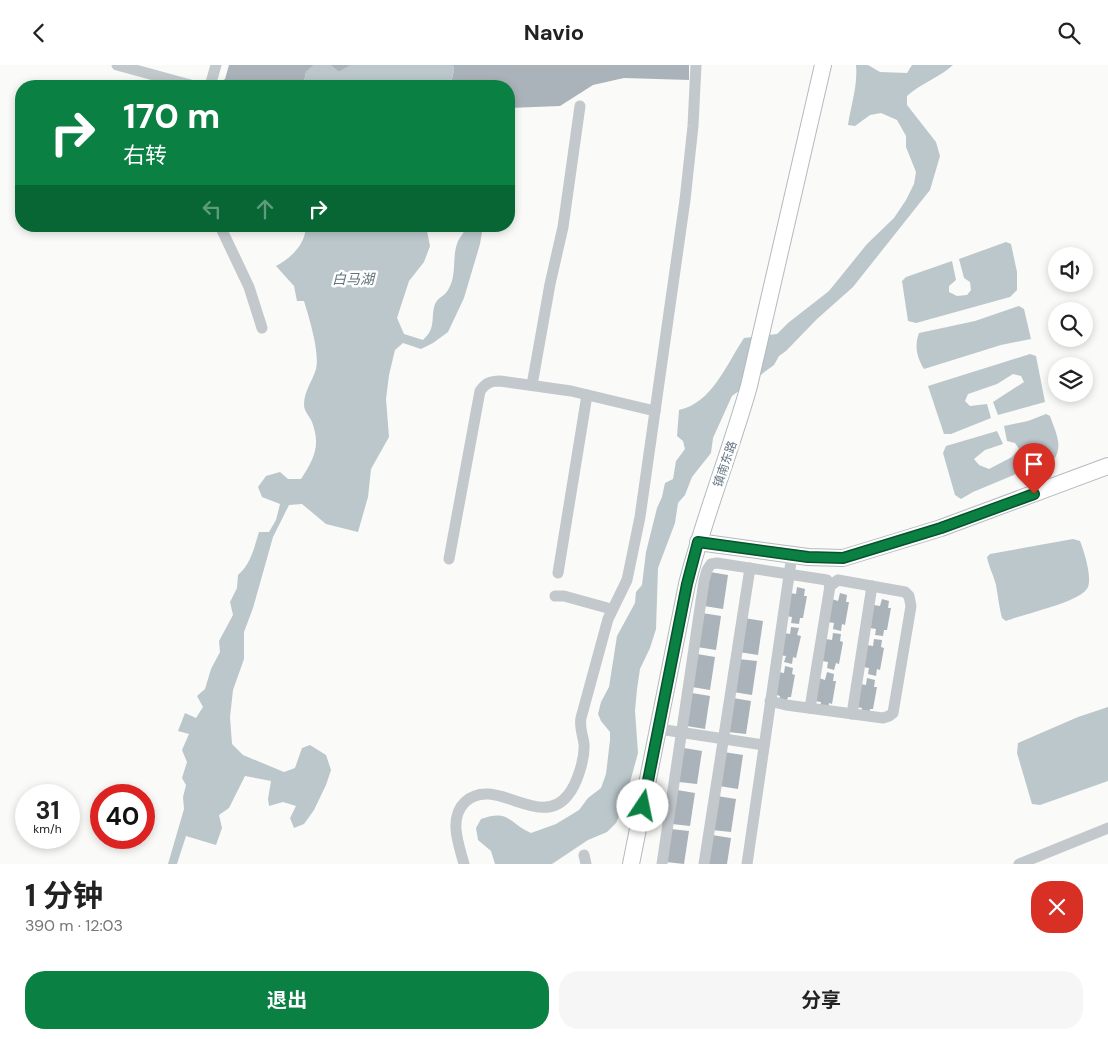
<!DOCTYPE html>
<html lang="zh">
<head>
<meta charset="utf-8">
<style>
  :root { --surface:#fff; --page:#f6f6f6; --text:#222; --muted:#767676; --accent:#0b8043 }
  body { margin:0; font-family:"DM Sans","Noto Sans SC",sans-serif; background:var(--page); color:var(--text); height:100vh; display:flex; flex-direction:column; font-size:19px; white-space:nowrap }
  * { box-sizing:border-box; margin:0 }
  p { font-size:16px; color:var(--muted) }
  .icon { flex:none; width:28px; height:28px; fill:none; stroke:currentColor; stroke-width:2; stroke-linecap:round; stroke-linejoin:round }
  .map { position:relative; height:799px; overflow:hidden }
  .side { display:flex; flex-direction:column; background:var(--surface); flex:1 }
  .side>* { flex:none }
  .hud { position:absolute; left:15px; top:15px; width:500px; height:152px; border-radius:20px; box-shadow:0 2px 8px #0003; background:#0b8043; color:#fff; overflow:hidden }
  .controls { position:absolute; left:1048px; top:182px; display:grid; gap:10px }
  .controls a { display:grid; place-items:center; width:45px; height:45px; border-radius:50%; background:var(--surface); box-shadow:0 2px 8px #0003; font-size:25px }
  .speed { position:absolute; left:15px; top:719px; display:flex; gap:10px; font-size:25px; font-weight:700; text-align:center }
  .speed>* { display:grid; place-content:center; width:65px; height:65px; border-radius:50%; background:var(--surface); box-shadow:0 2px 8px #0003; line-height:1 }
  .speed small { font-size:12px; font-weight:400 }
  .speed .limit { border:8px solid #d22; background:#fff; color:#111 }
  .pin { position:absolute; display:grid; place-items:center; width:42px; height:42px; color:#fff; margin:-51px -21px; border-radius:50% 50% 50% 0; rotate:-45deg; box-shadow:0 0 5px #0007 }
  .pin .icon { rotate:45deg }
  .me { position:absolute; width:55px; margin:-28px; rotate:11deg; stroke-linejoin:round; filter:drop-shadow(0 0 4px #0008) }
  .turn { display:flex; align-items:center; gap:18px; height:105px; padding:0 25px; font-size:22px }
  .turn .icon { width:65px; height:65px; stroke-width:2.5 }
  .turn b { display:block; font-size:35px; line-height:42px }
  .lanes { display:flex; align-items:center; height:48px; padding:0 25px; background:#0003; justify-content:center; gap:25px; direction:ltr }
  .lanes .off { opacity:.35 }
  .round { display:grid; place-items:center; flex:none; width:52px; height:52px; border-radius:20px; background:var(--page) }
  .summary { display:flex; align-items:center; justify-content:space-between; height:85px; padding:0 25px }
  h1 { font-size:30px; font-weight:700; line-height:38px }
  .primary-button { display:flex; gap:10px; margin-top:auto; padding:10px 25px }
  .primary-button a { flex:1; height:58px; border-radius:20px; background:var(--accent); color:#fff; font-size:20px; font-weight:700; line-height:58px; text-align:center }
  .primary-button a+a { background:var(--page); color:var(--text) }
  header { display:flex; justify-content:space-between; align-items:center; height:65px; padding:0 25px; background:var(--surface); font-size:22px; font-weight:700 }
  .map>svg:first-child { display:block }
  .water { fill:#bbc7cb }
  .building { fill:#aab3b9 }
  .lines { fill:none; stroke-linecap:round; stroke-linejoin:round }
  .secondary-casing { stroke:#b3babf; stroke-width:18 }
  .street { stroke:#c3c8cc; stroke-width:11 }
  .secondary { stroke:#fff; stroke-width:16 }
  .route-casing { stroke:#07532c; stroke-width:12 }
  .route { stroke:#0b8043; stroke-width:9 }
  .labels { text-anchor:middle; dominant-baseline:central; stroke-width:5; stroke-linejoin:round; paint-order:stroke }
  .street-label { font-size:12px; fill:#657683; stroke:#fff }
  .water-label { font-size:14px; font-style:italic; fill:#60757c; stroke:#fff }
</style>
</head>
<body>
<header><svg class="icon" aria-label="back" viewBox="0 0 24 24"><path d="M15 5l-7 7 7 7"/></svg>Navio<svg class="icon" aria-label="search" viewBox="0 0 24 24"><circle cx="10" cy="10" r="6"/><path d="M15 15l6 6"/></svg></header>
<div class="map">
<svg width="1108" height="799" viewBox="0 0 1108 799">
  <rect width="100%" height="100%" fill="#fafaf8"/>
  <g class="water">
    <polygon points="314,0 330,0 339,7 349,0 453,0 454,5 451,17 452,21 303,21 306,7"/>
    <path d="M 856,0 L 868,0 L 880,7 L 907,8 L 912,0 L 953,0 C 939,13 921,18 907,31 L 907,40 L 936,77 L 940,91 L 930,125 L 853,222 L 817,254 L 786,286 L 779,291 L 774,300 L 732,331 L 713,373 L 711,388 L 692,412 L 685,430 L 678,438 L 675,458 L 658,503 L 656,564 L 650,583 L 640,604 L 637,624 L 635,646 L 638,688 L 623,743 L 616,758 L 607,767 L 588,775 L 552,799 L 495,799 L 491,786 L 478,775 L 476,763 L 481,754 C 510,744 508,758 531,768 L 556,759 L 579,745 L 588,733 L 601,723 L 606,709 L 610,675 L 610,667 L 601,656 L 598,649 L 601,637 L 609,622 L 617,571 L 635,538 L 636,527 L 642,520 L 646,487 L 657,443 L 662,432 L 665,418 L 673,414 L 676,396 L 685,384 L 683,376 L 677,371 L 679,345 C 712,338 726,300 744,273 L 777,269 L 788,258 L 829,226 L 867,179 L 894,153 L 906,135 L 914,119 L 916,107 L 906,82 L 906,71 L 897,55 L 881,48 L 870,50 L 855,61 L 848,60 C 851,40 858,20 856,0 Z"/>
    <path d="M 305,161 L 426,161 L 430,181 L 424,197 L 409,216 L 397,253 L 404,269 L 423,275 C 437,262 430,254 435,239 C 438,232 445,231 448,225 C 457,211 452,193 457,179 C 459,172 465,168 466,161 L 483,161 L 480,179 L 464,233 L 448,267 L 433,278 L 421,284 L 403,278 L 395,285 L 389,310 L 386,334 L 389,372 L 371,404 L 368,432 L 358,467 L 326,459 L 302,439 L 289,440 L 273,472 L 253,543 L 244,567 L 244,594 L 233,625 L 230,652 L 232,679 L 243,690 L 284,707 L 295,703 L 302,683 L 310,680 L 326,690 L 331,705 L 326,720 L 314,745 L 304,759 L 294,763 L 290,753 L 296,741 L 283,737 L 269,741 L 268,734 L 271,716 L 245,711 L 229,743 L 219,750 L 222,763 L 216,780 L 186,771 L 177,799 L 168,799 L 184,744 L 183,732 L 186,720 L 182,713 L 187,697 L 182,685 L 189,669 L 178,666 L 185,648 L 196,653 L 203,642 L 197,631 L 205,624 L 211,604 L 220,587 L 219,576 L 233,550 L 230,537 L 237,523 L 238,510 C 251,499 254,483 259,467 L 269,467 L 276,455 L 280,439 L 262,432 L 258,422 L 266,411 L 280,407 L 288,414 L 301,414 C 314,394 321,381 312,357 C 310,352 304,346 304,340 C 304,326 312,317 316,304 C 320,287 309,253 304,236 L 297,236 L 294,221 L 276,201 C 289,195 308,177 305,161 Z"/>
    <polygon points="1006,177 1011,179 1017,207 1017,225 1010,232 916,258 908,256 902,216 906,212 952,196 956,215 949,221 949,227 957,231 967,230 971,225 970,217 964,213 959,194"/>
    <path d="M 1019,241 L 1024,244 L 1031,274 L 1001,280 L 924,304 C 917,292 914,282 919,268 L 975,256 Z"/>
    <polygon points="1030,289 1036,291 1045,337 998,350 993,337 1024,317 1021,311 1013,309 997,319 968,329 965,336 970,341 987,339 991,353 951,369 944,369 928,321"/>
    <path d="M 1046,349 L 1050,351 C 1055,366 1063,379 1055,393 L 973,427 L 961,434 L 955,430 L 943,388 L 946,381 L 997,366 L 1003,379 L 985,385 L 974,394 L 979,400 L 989,404 L 1012,392 L 1019,384 L 1015,378 L 1007,376 L 1004,361 L 1028,356 Z"/>
    <path d="M 1073,474 L 1080,476 C 1084,486 1092,511 1088,522 C 1082,537 1023,549 1006,556 L 1002,553 C 999,542 998,531 996,520 C 994,511 989,503 987,492 L 990,489 Z"/>
    <polygon points="1108,642 1108,716 1040,740 1032,739 1017,688 1018,678 1078,652"/>
  </g>
  <g class="building">
    <polygon points="229,0 314,0 306,7 303,21 218,21 219,18 225,14"/>
    <polygon points="330,0 350,0 339,7"/>
    <polygon points="453,0 689,0 689,15 624,13 593,20 560,41 509,43 509,21 452,21 451,18 454,5"/>
    <polygon points="710,507 728,510 723,544 704,541"/>
    <polygon points="797,522 805,524 804,531 807,531 803,553 800,553 799,559 791,558 792,552 786,551 790,528 796,529"/>
    <polygon points="840,528 847,530 846,537 849,537 845,560 842,559 841,566 833,564 834,558 828,557 832,534 838,536"/>
    <polygon points="882,534 889,536 888,543 891,543 887,565 884,565 883,571 875,570 876,564 870,563 874,540 880,541"/>
    <polygon points="702,548 721,551 716,585 697,582"/>
    <polygon points="744,553 763,556 758,590 739,587"/>
    <polygon points="791,562 799,563 797,570 801,571 796,593 793,592 792,599 784,597 786,591 779,590 784,568 790,569"/>
    <polygon points="833,568 841,569 840,576 843,577 839,599 836,598 834,605 827,603 828,597 822,596 826,574 832,575"/>
    <polygon points="874,574 882,575 881,582 884,583 880,605 877,604 876,611 868,609 869,603 863,602 867,580 873,581"/>
    <polygon points="697,589 715,592 710,625 692,622"/>
    <polygon points="738,594 757,596 752,630 733,627"/>
    <polygon points="785,601 793,603 792,609 795,610 791,632 788,632 786,638 779,637 780,631 774,629 778,607 784,608"/>
    <polygon points="827,607 834,609 833,616 836,616 832,639 829,638 828,644 820,643 821,637 815,636 819,613 825,615"/>
    <polygon points="867,613 875,615 874,622 877,622 873,644 870,644 869,650 861,649 862,643 856,642 860,619 866,620"/>
    <polygon points="692,628 710,631 705,664 687,661"/>
    <polygon points="733,633 751,636 746,669 728,667"/>
    <polygon points="684,683 702,686 697,719 679,717"/>
    <polygon points="724,687 743,690 738,724 719,721"/>
    <polygon points="677,725 695,728 690,761 672,759"/>
    <polygon points="717,731 736,734 731,767 712,765"/>
    <polygon points="671,764 689,766 684,799 666,797"/>
    <polygon points="712,770 731,773 727,799 708,799"/>
  </g>
  <g class="lines">
    <g class="secondary-casing">
      <g id="secondary">
        <polyline points="698,477 808,492 843,493 941,463 1108,401"/>
        <path d="M 631,799 L 687,519 C 704,452 730,388 749,321 L 823,0"/>
      </g>
    </g>
    <g class="street">
      <polyline points="117,0 194,21"/>
      <polyline points="210,21 216,0"/>
      <polyline points="220,161 249,222 262,263"/>
      <polyline points="532,320 550,219 563,162 580,41"/>
      <path d="M 449,494 L 480,326 C 486,318 490,316 500,316 L 571,326 L 655,346"/>
      <polyline points="558,508 587,330"/>
      <polyline points="555,531 564,531 611,544"/>
      <polyline points="770,636 786,640 883,653 889,651 893,648 911,541 909,531 905,527 838,515 830,521"/>
      <polyline points="852,649 872,521"/>
      <polyline points="659,664 764,680"/>
      <polyline points="584,790 586,799"/>
      <path d="M 464,799 C 459,780 448,754 465,737 C 495,709 540,766 568,730 C 577,719 585,694 584,679 C 583,670 579,663 581,653 L 608,554 L 627,515 L 640,452 L 685,135 L 693,61 L 696,0"/>
      <polyline points="662,799 704,516 707,505 711,499 717,498 827,515 830,521 810,643"/>
      <polyline points="704,799 750,503"/>
      <polyline points="747,799 792,490"/>
      <polyline points="1019,799 1108,763"/>
    </g>
    <use href="#secondary" class="secondary"/>
  </g>
  <g class="lines">
    <g class="route-casing">
      <polyline id="route" points="643,741 687,519 698,477 808,492 843,493 941,463 1034,429"/>
    </g>
    <use href="#route" class="route"/>
  </g>
  <g class="labels">
    <g class="street-label">
      <text transform="translate(725 399) rotate(-71)">镇南东路</text>
    </g>
    <g class="water-label">
      <text x="353" y="214">白马湖</text>
    </g>
  </g>
</svg>
<div class="controls">
<a><svg class="icon" aria-label="sound" viewBox="0 0 24 24"><path d="M4 9h4l5-4v14l-5-4H4zM17 9q2 3 0 6"/></svg></a>
<a><svg class="icon" aria-label="search" viewBox="0 0 24 24"><circle cx="10" cy="10" r="6"/><path d="M15 15l6 6"/></svg></a>
<a><svg class="icon" aria-label="layers" viewBox="0 0 24 24"><path d="M12 4l9 5-9 5-9-5zM3 14l9 5 9-5"/></svg></a>
</div>
<div class="speed"><div>31<small>km/h</small></div><div class="limit">40</div></div>
<div class="pin" style="left:1034px;top:429px;background:#d93025"><svg class="icon" aria-label="arrive" viewBox="0 0 24 24"><path d="M6 21V4h12l-3 4 3 4H6"/></svg></div>
<svg class="me" style="left:643px;top:741px" viewBox="-20 -20 40 40"><circle r="19" fill="#fff"/><path d="M0-13L10 11 0 6-10 11z" fill="#0b8043"/></svg>
<div class="hud">
<div class="turn"><svg class="icon" aria-label="right" viewBox="0 0 24 24"><path d="M7 20v-9h11M14 6l5 5-5 5"/></svg><div><b>170 m</b>右转</div></div>
<div class="lanes"><svg class="icon off" aria-label="left" viewBox="0 0 24 24"><path d="M17 20v-9H6M10 6l-5 5 5 5"/></svg><svg class="icon off" aria-label="ahead" viewBox="0 0 24 24"><path d="M12 20V5M6 11l6-6 6 6"/></svg><svg class="icon" aria-label="right" viewBox="0 0 24 24"><path d="M7 20v-9h11M14 6l5 5-5 5"/></svg></div>
</div>
</div>
<section class="side">
<div class="summary"><div><h1>1 分钟</h1><p>390 m · 12:03</p></div><a class="round" style="background:#d93025;color:#fff"><svg class="icon" aria-label="close" viewBox="0 0 24 24"><path d="M6 6l12 12M18 6L6 18"/></svg></a></div>
<div class="primary-button"><a>退出</a><a>分享</a></div>
</section>
</body>
</html>
